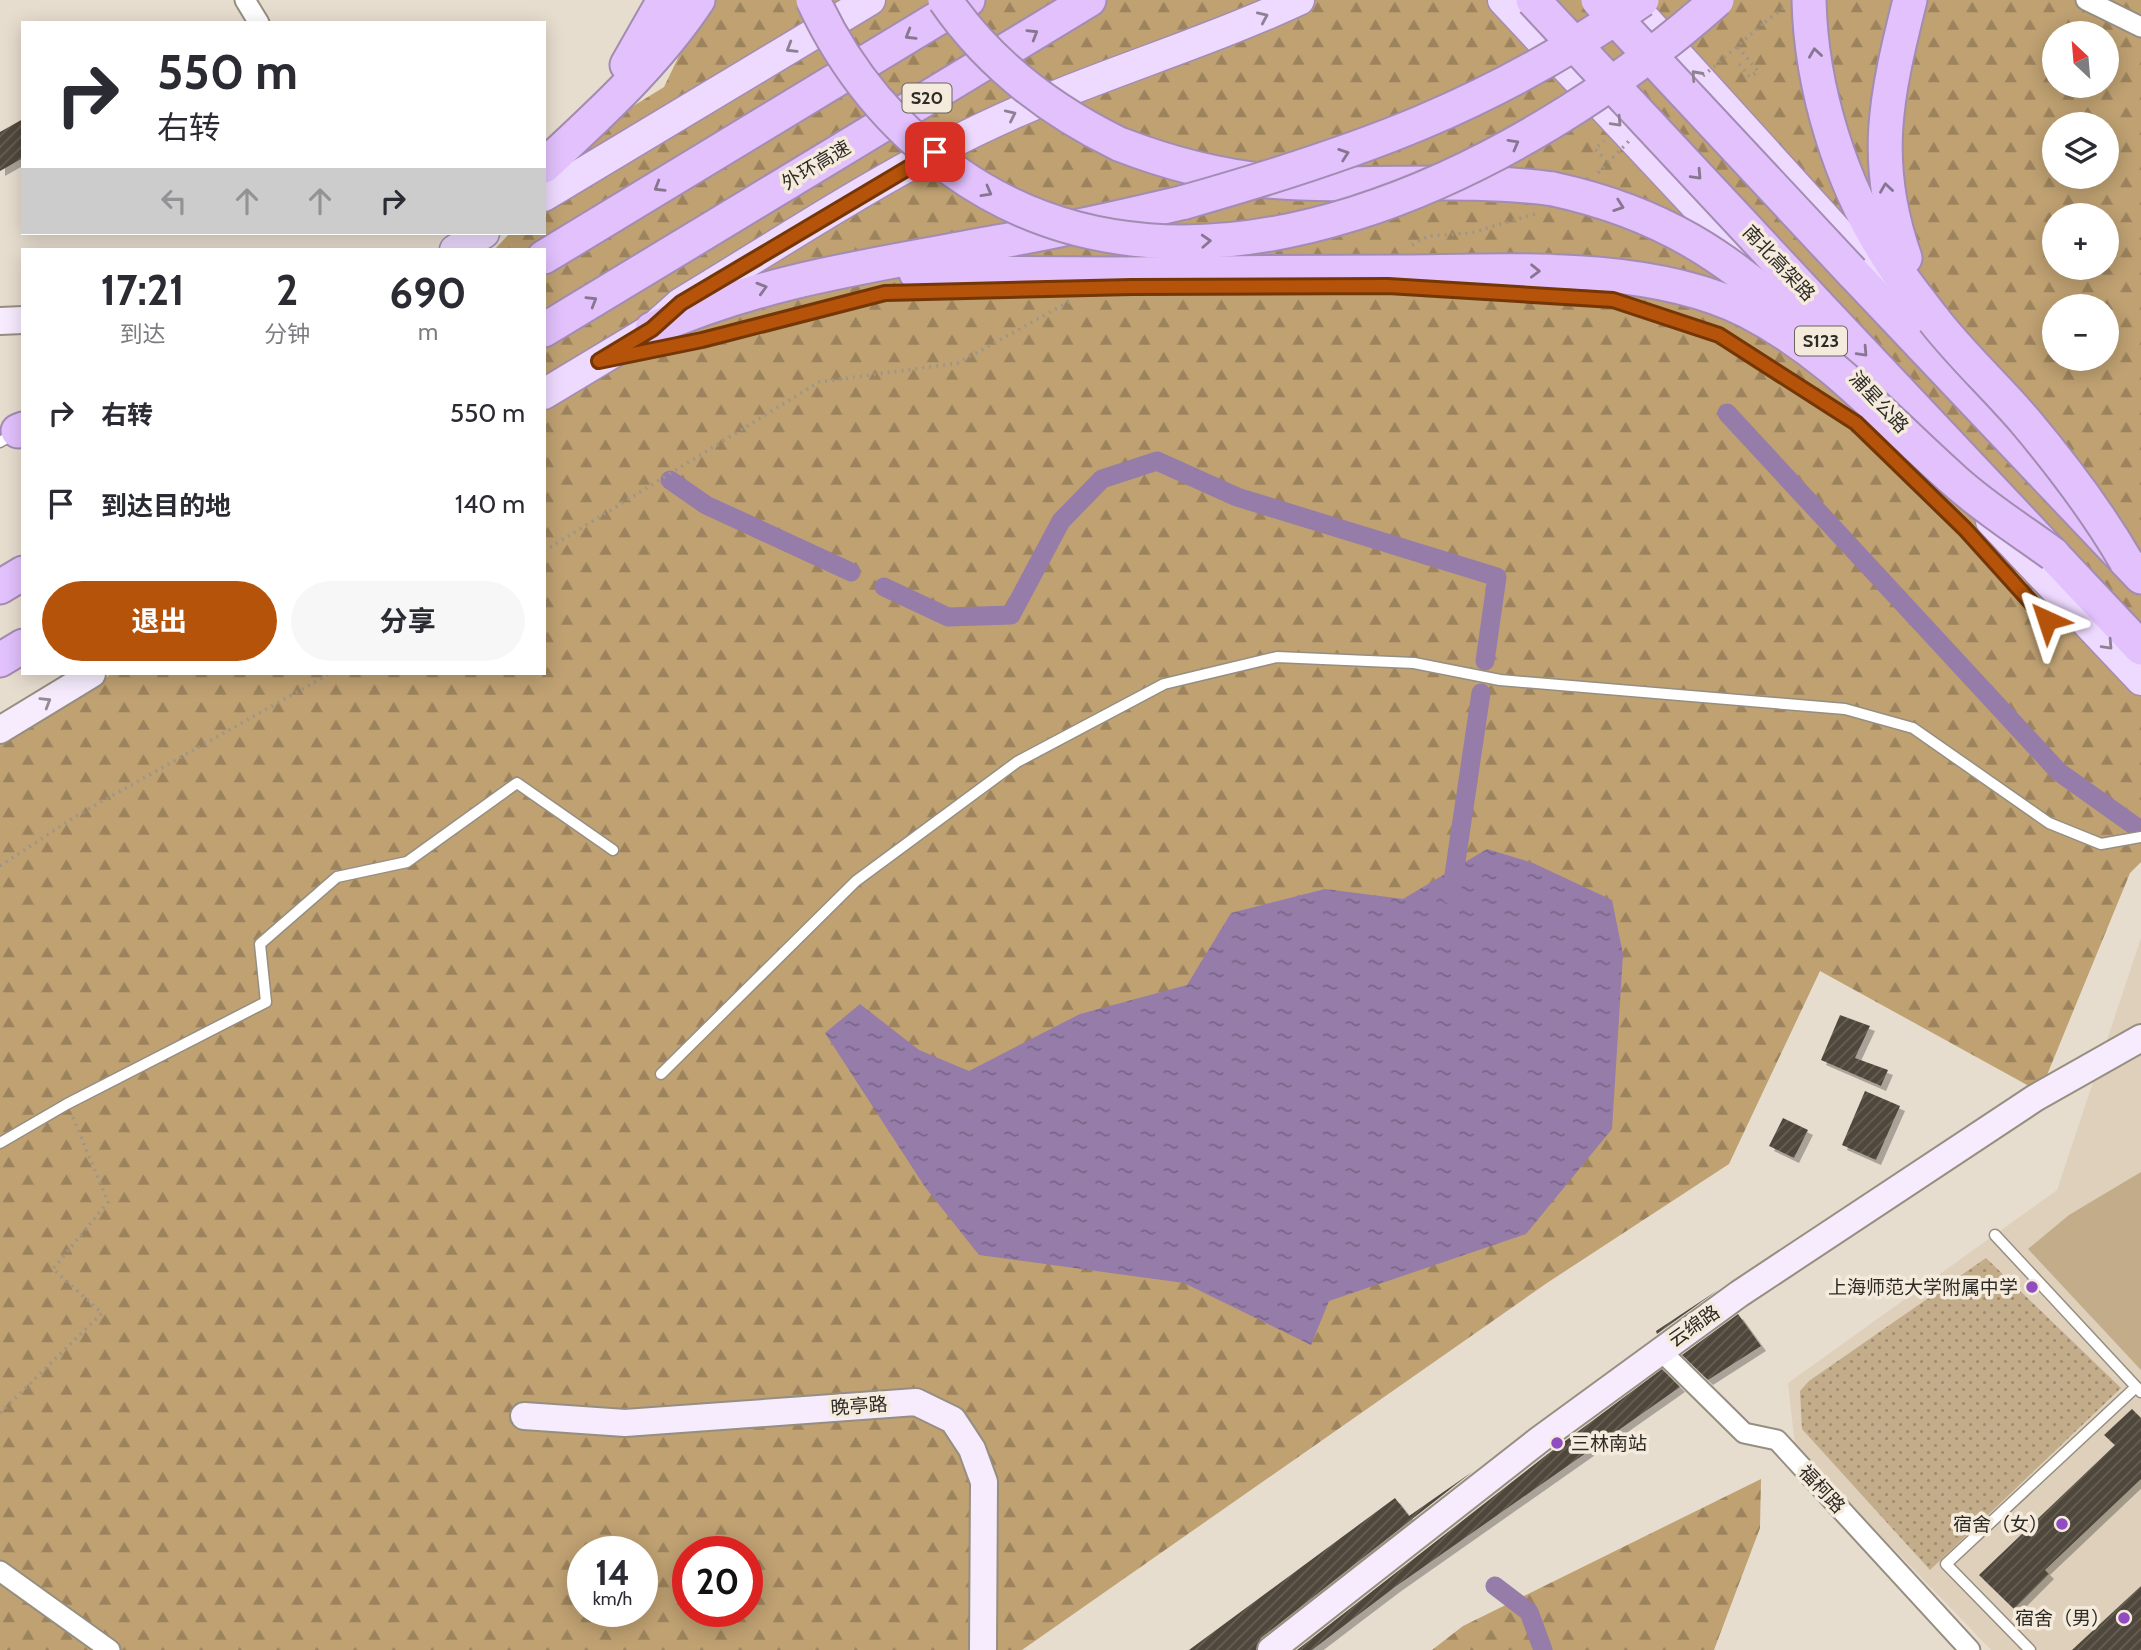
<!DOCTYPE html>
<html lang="zh">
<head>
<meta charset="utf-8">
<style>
  :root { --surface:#fff; --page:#f7f7f7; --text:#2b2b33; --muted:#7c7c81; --accent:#b45309 }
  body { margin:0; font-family:Cabin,"Noto Sans SC",sans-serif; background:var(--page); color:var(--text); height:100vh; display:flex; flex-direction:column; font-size:26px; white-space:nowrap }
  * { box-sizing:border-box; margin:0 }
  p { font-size:23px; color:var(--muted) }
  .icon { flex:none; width:38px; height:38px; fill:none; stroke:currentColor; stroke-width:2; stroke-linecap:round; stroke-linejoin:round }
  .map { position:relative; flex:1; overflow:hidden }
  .sheet { position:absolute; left:21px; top:248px; width:525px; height:427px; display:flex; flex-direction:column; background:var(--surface); border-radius:0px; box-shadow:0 4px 18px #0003 }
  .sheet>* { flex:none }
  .banner { position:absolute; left:21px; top:21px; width:525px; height:214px; border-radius:0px; box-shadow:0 4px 18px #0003; background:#fff; color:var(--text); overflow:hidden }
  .needle { width:46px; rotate:334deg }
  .fabs { position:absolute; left:2042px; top:21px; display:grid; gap:14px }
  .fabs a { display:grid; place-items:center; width:77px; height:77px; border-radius:50%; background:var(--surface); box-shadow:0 4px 18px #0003; font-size:35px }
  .speed { position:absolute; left:567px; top:1536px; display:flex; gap:14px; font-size:35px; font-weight:700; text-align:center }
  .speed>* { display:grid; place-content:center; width:91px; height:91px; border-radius:50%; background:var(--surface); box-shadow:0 4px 18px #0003; line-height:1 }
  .speed small { font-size:18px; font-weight:400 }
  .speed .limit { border:10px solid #d22; background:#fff; color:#111 }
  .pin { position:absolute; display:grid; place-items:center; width:60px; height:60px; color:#fff; margin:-30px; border-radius:14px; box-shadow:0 4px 10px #0006 }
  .me { position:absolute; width:77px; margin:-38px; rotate:318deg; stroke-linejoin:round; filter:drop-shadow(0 0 5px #0008) }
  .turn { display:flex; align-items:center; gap:24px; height:147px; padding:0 21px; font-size:32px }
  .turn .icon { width:91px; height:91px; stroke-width:2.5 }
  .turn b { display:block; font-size:49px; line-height:60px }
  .lanes { display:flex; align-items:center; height:66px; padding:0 21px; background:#0003; justify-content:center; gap:35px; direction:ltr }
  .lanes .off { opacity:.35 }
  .eta { display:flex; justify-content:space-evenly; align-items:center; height:119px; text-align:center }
  .eta b { font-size:42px; font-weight:700; line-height:49px }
  .button { display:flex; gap:14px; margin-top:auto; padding:14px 21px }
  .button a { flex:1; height:80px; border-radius:42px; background:var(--accent); color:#fff; font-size:28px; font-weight:700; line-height:80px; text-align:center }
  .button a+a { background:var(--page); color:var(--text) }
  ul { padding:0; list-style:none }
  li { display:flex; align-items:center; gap:21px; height:91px; padding:0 21px }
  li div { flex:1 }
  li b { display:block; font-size:26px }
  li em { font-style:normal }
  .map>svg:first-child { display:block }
  .built { fill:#ded0bb }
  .grass { fill:#c3ac89 }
  .forest { fill:url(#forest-firs); fill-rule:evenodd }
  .garden { fill:url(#garden-dots) }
  .water { fill:url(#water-ripples) }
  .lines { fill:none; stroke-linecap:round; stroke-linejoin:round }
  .canal { stroke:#957ca9; stroke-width:19 }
  .building { fill:url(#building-hatch); filter:url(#shadow) }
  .lane-casing { stroke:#968e80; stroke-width:13 }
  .street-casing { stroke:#968e80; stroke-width:23 }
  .secondary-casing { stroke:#968e80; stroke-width:30 }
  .primary-casing { stroke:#a38cb1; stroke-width:33 }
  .highway-casing { stroke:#a38cb1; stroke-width:37 }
  .path { stroke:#9e968c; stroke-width:3.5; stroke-dasharray:2 5; stroke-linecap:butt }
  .lane { stroke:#fff; stroke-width:10 }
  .street { stroke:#fff; stroke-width:19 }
  .secondary { stroke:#f6ecfe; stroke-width:26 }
  .primary { stroke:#eedafe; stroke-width:30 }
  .highway { stroke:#e2c1fd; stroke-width:33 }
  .highway-bridge-casing { stroke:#a38cb1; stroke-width:37; stroke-linecap:butt }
  .path-bridge { stroke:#9e968c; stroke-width:3.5; stroke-dasharray:2 5; stroke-linecap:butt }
  .highway-bridge { stroke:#e2c1fd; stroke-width:33 }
  .oneway { stroke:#8e8292 }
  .oneway2 { stroke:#887691 }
  .oneway3 { stroke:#928b92 }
  .route-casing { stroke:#753606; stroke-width:18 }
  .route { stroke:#b45309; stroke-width:12 }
  .poi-dot { fill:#914cbf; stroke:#f4ebdc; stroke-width:2.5 }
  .labels { text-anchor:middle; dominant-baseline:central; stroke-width:7; stroke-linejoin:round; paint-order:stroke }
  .shield { fill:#f4ebdc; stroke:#69645c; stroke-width:2 }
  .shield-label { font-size:18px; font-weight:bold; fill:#2e2a25 }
  .street-label { font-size:19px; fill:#2e2a25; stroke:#f4ebdc }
  .poi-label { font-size:19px; fill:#2e2a25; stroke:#f4ebdc; text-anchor:end }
</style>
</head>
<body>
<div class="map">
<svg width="2141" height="1650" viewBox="0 0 2141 1650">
  <defs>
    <pattern id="forest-firs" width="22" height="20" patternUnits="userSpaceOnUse" patternTransform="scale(1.75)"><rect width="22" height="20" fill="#bfa172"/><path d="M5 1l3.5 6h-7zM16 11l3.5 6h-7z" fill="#9c835d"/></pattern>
    <pattern id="garden-dots" width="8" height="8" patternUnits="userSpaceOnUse" patternTransform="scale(1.75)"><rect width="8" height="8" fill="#c3ac89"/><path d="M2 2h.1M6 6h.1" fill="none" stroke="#9f8c70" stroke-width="1.8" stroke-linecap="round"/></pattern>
    <pattern id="water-ripples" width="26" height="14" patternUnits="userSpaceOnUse" patternTransform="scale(1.75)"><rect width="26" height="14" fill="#957ca9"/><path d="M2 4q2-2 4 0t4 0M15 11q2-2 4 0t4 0" fill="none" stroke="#7a6689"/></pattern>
    <pattern id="building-hatch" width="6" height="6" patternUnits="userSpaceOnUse" patternTransform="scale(1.75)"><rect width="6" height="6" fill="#4f473b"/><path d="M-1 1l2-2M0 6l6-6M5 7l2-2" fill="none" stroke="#665f55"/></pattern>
    <filter id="shadow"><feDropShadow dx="5" dy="5" stdDeviation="0" flood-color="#0004"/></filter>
  </defs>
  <rect width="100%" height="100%" fill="#e7ddcf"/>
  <polygon class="built" points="2141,938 2141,1650 1991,1650 1795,1446 1788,1383 2057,1190"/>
  <polygon class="grass" points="2141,1172 2141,1370 2028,1249 2069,1215"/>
  <g class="forest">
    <path d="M 706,0 L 2141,0 L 2141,862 L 2130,873 L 2040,1092 L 1820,971 L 1729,1164 L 1547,1283 L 1022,1650 L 0,1650 L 0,745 L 103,681 L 110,674 L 544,674 L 544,250 L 494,250 L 510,233 L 544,233 L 544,195 L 614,118 L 664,87 ZM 2054,33 L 2107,33 L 2107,86 L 2054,86 ZM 2054,124 L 2107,124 L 2107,177 L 2054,177 ZM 2054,215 L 2107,215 L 2107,268 L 2054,268 ZM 2054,306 L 2107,306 L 2107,359 L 2054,359 ZM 583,1552 L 642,1552 L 642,1612 L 583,1612 ZM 688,1552 L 747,1552 L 747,1612 L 688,1612 Z"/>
    <polygon points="1761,1479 1760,1528 1714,1650 1432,1650 1463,1626"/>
  </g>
  <polygon class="garden" points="1986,1258 2121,1388 1930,1570 1802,1429 1800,1391 1809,1381"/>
  <polygon class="water" points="1487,849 1533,863 1612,900 1623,954 1612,1129 1526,1234 1329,1301 1311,1345 1184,1283 979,1255 925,1187 825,1033 860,1004 919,1050 969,1071 1080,1014 1187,985 1231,913 1325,889 1403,899"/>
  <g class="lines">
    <g class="canal">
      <polyline points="1727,413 2059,772 2139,829"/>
      <polyline points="670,480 706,505 851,572"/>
      <polyline points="884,587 948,617 1011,615 1061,521 1102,479 1157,461 1237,497 1497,577 1485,661"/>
      <polyline points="1451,895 1481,693"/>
      <polyline points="1495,1586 1529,1612 1543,1650"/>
    </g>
  </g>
  <g class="building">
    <polygon points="23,119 23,158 0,171 0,132"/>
    <polygon points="1840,1015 1870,1026 1855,1058 1888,1070 1881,1086 1821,1060"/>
    <polygon points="1865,1091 1900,1106 1876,1160 1842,1145"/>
    <polygon points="1783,1118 1808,1130 1794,1158 1769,1146"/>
    <polygon points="1718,1290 1657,1334 1656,1331"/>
    <polygon points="1738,1314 1761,1346 1708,1380 1682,1355"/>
    <polygon points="1662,1369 1680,1387 1395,1587 1312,1650 1297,1650 1549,1453"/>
    <polygon points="2132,1409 2141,1418 2141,1479 2045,1570 2049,1574 2014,1609 1979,1575 2115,1445 2104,1435"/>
    <polygon points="1472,1472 1261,1638 1256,1650 1189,1650 1395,1498 1409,1516"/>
    <polygon points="2141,1586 2141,1650 2072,1650"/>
  </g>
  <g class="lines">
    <g class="lane-casing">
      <g id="lane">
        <polyline points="1417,288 1613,300 1719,335 1856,423 1965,529 2047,620"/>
        <polyline points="630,355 702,340 885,293 968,289"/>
        <polyline points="0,442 15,433"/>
        <polyline points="661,1074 856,881 1017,762 1164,684 1277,657 1414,663 1500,680 1845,709 1913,728 2049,823 2101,844 2141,837"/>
        <polyline points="0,1143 67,1104 266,1002 260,944 337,877 407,862 517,783 613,850"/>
        <polyline points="1995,1235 2141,1392"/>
        <polyline points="2030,1650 1946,1564 2136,1387"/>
      </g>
    </g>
    <g class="street-casing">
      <g id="street">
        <polyline points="245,0 259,23"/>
        <polyline points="2086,0 2141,27"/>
        <polyline points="1660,1350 1744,1433 1777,1440 1970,1650"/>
        <polyline points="0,1571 110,1650"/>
      </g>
    </g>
    <g class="secondary-casing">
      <g id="secondary">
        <polyline points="0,321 23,320"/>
        <polyline points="0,730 92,674"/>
        <polyline points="524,1416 625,1423 916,1402 953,1420 972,1449 984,1482 983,1650"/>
        <polyline points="1271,1650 1539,1440 1739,1294 2035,1098 2141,1038"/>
      </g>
    </g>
    <g class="primary-casing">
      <g id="primary">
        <polyline points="1503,0 1766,281"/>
        <polyline points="1628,0 1899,299"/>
        <polyline points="544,196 870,0"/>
        <polyline points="455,250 484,233"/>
        <path d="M 544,394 L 652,329 L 681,303 C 779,244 876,179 980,129 C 1083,79 1195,48 1299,0"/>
        <polyline points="1991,521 2141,680"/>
      </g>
    </g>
    <g class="highway-casing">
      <g id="highway">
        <path d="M 1809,0 C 1811,89 1841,185 1890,260 C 1903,281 1919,300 1934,320"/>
        <polyline points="627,65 664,0"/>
        <path d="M 1119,144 C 1168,163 1217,176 1269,181 C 1364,189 1459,176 1553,189"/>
        <path d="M 544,166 C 599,115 657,62 698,0"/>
        <polyline points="544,257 968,0"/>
        <path d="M 1905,258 C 1871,161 1886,96 1910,0"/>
        <polyline points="1852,272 2141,577"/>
        <polyline points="916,273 1123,274"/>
        <polyline points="1816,303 2141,648"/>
        <path d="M 652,329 C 766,279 876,265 997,242 C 1060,231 1122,217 1185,202"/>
        <polyline points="544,330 1089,0"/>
        <polyline points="18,431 23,429"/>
        <polyline points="0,587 23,573"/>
        <polyline points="0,660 23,646"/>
      </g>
    </g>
    <g class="path">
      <polyline points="1765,22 1783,8"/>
      <polyline points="1738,47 1758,71 1750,77 1739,64"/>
      <polyline points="1602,156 1595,149 1604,141"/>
      <polyline points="1412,245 1428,236 1471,233 1535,214"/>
      <polyline points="544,551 819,382 958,363 1072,300"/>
      <polyline points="0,866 76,816 329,674"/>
      <polyline points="0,1413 102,1313 53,1269 108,1202 72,1115"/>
    </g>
    <use href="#lane" class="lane"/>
    <use href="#street" class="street"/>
    <use href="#secondary" class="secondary"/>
    <use href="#primary" class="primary"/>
    <use href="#highway" class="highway"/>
    <g class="highway-bridge-casing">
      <g id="highway-bridge">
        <path d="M 813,0 C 845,69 892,127 954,171 C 1195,343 1527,169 1717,0"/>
        <path d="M 945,0 C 989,64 1049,110 1119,144"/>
        <polyline points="1533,0 1816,303"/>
        <polyline points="1598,0 1852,272"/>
        <path d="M 1553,189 C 1659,212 1730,256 1806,331"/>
        <path d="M 1185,202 C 1358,153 1493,105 1642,0"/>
        <path d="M 1123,274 C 1217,273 1310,272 1404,272 C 1510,271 1650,262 1747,311 C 1832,355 1886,420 1955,481 C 1985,508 2020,530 2053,554"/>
        <path d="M 1934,320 C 1962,356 1995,386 2025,421 C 2062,465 2097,511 2126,561"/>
      </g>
    </g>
    <g class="path-bridge">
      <polyline points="1703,76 1765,22"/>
      <polyline points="1598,173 1629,141"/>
    </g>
    <use href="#highway-bridge" class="highway-bridge"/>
  </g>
  <defs><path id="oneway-chevron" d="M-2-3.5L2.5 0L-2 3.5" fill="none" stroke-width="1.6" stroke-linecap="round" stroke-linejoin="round" transform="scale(1.75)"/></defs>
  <g class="oneway">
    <use href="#oneway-chevron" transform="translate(1263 17) rotate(-24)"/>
    <use href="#oneway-chevron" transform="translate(791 48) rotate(149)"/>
    <use href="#oneway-chevron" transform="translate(1696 75) rotate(-132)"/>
    <use href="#oneway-chevron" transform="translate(1011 115) rotate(-25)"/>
    <use href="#oneway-chevron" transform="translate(1617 122) rotate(47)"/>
    <use href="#oneway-chevron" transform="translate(2108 645) rotate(47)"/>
  </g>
  <g class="oneway2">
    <use href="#oneway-chevron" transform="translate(1033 34) rotate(-31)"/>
    <use href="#oneway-chevron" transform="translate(910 35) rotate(149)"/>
    <use href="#oneway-chevron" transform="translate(1815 53) rotate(-98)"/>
    <use href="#oneway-chevron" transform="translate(1514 144) rotate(-29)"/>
    <use href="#oneway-chevron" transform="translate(1344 154) rotate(-19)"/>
    <use href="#oneway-chevron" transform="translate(1697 175) rotate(47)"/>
    <use href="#oneway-chevron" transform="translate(659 187) rotate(149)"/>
    <use href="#oneway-chevron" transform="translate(1886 188) rotate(-98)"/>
    <use href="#oneway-chevron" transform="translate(987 192) rotate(29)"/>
    <use href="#oneway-chevron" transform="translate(1619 206) rotate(19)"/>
    <use href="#oneway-chevron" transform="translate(1206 241) rotate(-3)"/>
    <use href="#oneway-chevron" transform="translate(1535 271) rotate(1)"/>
    <use href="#oneway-chevron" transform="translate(762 288) rotate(-16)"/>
    <use href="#oneway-chevron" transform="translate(592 301) rotate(-31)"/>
    <use href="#oneway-chevron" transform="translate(1863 352) rotate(47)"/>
  </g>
  <use class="oneway3" href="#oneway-chevron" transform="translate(46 702) rotate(-31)"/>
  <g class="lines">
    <g class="route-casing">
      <polyline id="route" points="935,152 681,303 652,329 599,361 702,340 885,293 1132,287 1388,286 1613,300 1719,335 1856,423 1965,529 2047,620"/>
    </g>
    <use href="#route" class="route"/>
  </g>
  <g class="poi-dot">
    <circle cx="2032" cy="1287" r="7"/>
    <circle cx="1557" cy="1443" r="7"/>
    <circle cx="2062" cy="1524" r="7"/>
    <circle cx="2124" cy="1618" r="7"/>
  </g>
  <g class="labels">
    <g class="shield">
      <rect x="902.5" y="83.5" width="49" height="29" rx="5"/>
      <rect x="1795" y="326.5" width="52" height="29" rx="5"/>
    </g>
    <g class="shield-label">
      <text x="927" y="98">S20</text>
      <text x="1821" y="341">S123</text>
    </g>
    <g class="street-label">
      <text transform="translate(816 165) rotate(-31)">外环高速</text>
      <text transform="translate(1779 263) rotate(47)">南北高架路</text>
      <text transform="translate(1879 402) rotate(47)">浦星公路</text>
      <text transform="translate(1694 1326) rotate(-35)">云绵路</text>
      <text transform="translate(859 1406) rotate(-4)">晚亭路</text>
      <text transform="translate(1822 1489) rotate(47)">福柯路</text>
    </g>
    <g class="poi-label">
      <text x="2018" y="1287">上海师范大学附属中学</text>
      <text x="1571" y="1443" text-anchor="start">三林南站</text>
      <text x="2048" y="1524">宿舍（女）</text>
      <text x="2110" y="1618">宿舍（男）</text>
    </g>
  </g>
</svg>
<div class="fabs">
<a><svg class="needle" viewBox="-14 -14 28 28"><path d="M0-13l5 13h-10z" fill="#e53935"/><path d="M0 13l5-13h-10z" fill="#7c7c81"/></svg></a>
<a><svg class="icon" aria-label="layers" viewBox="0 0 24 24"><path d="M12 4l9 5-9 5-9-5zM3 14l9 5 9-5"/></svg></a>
<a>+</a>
<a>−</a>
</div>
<div class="speed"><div>14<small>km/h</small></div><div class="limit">20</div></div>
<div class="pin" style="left:935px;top:152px;background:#d93025"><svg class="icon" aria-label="arrive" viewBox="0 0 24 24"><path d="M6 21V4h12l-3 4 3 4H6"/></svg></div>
<svg class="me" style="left:2047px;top:620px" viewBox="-20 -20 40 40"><path d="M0-17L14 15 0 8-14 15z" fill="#b45309" stroke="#fff" stroke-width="4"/></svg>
<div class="banner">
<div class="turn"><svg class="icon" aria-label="right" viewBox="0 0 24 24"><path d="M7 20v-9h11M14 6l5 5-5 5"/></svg><div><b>550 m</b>右转</div></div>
<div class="lanes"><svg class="icon off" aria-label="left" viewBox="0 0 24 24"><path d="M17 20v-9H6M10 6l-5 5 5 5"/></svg><svg class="icon off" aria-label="ahead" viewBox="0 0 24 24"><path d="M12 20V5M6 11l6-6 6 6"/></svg><svg class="icon off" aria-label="ahead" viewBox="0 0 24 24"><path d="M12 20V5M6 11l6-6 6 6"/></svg><svg class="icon" aria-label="right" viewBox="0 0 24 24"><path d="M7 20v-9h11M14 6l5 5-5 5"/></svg></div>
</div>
<section class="sheet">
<div class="eta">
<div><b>17:21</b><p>到达</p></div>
<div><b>2</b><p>分钟</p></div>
<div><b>690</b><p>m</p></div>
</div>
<ul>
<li><svg class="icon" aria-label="right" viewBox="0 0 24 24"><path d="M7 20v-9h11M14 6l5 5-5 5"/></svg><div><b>右转</b></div><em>550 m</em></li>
<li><svg class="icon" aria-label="arrive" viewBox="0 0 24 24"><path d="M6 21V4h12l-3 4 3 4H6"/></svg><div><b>到达目的地</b></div><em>140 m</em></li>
</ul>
<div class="button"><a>退出</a><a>分享</a></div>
</section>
</div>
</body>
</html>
